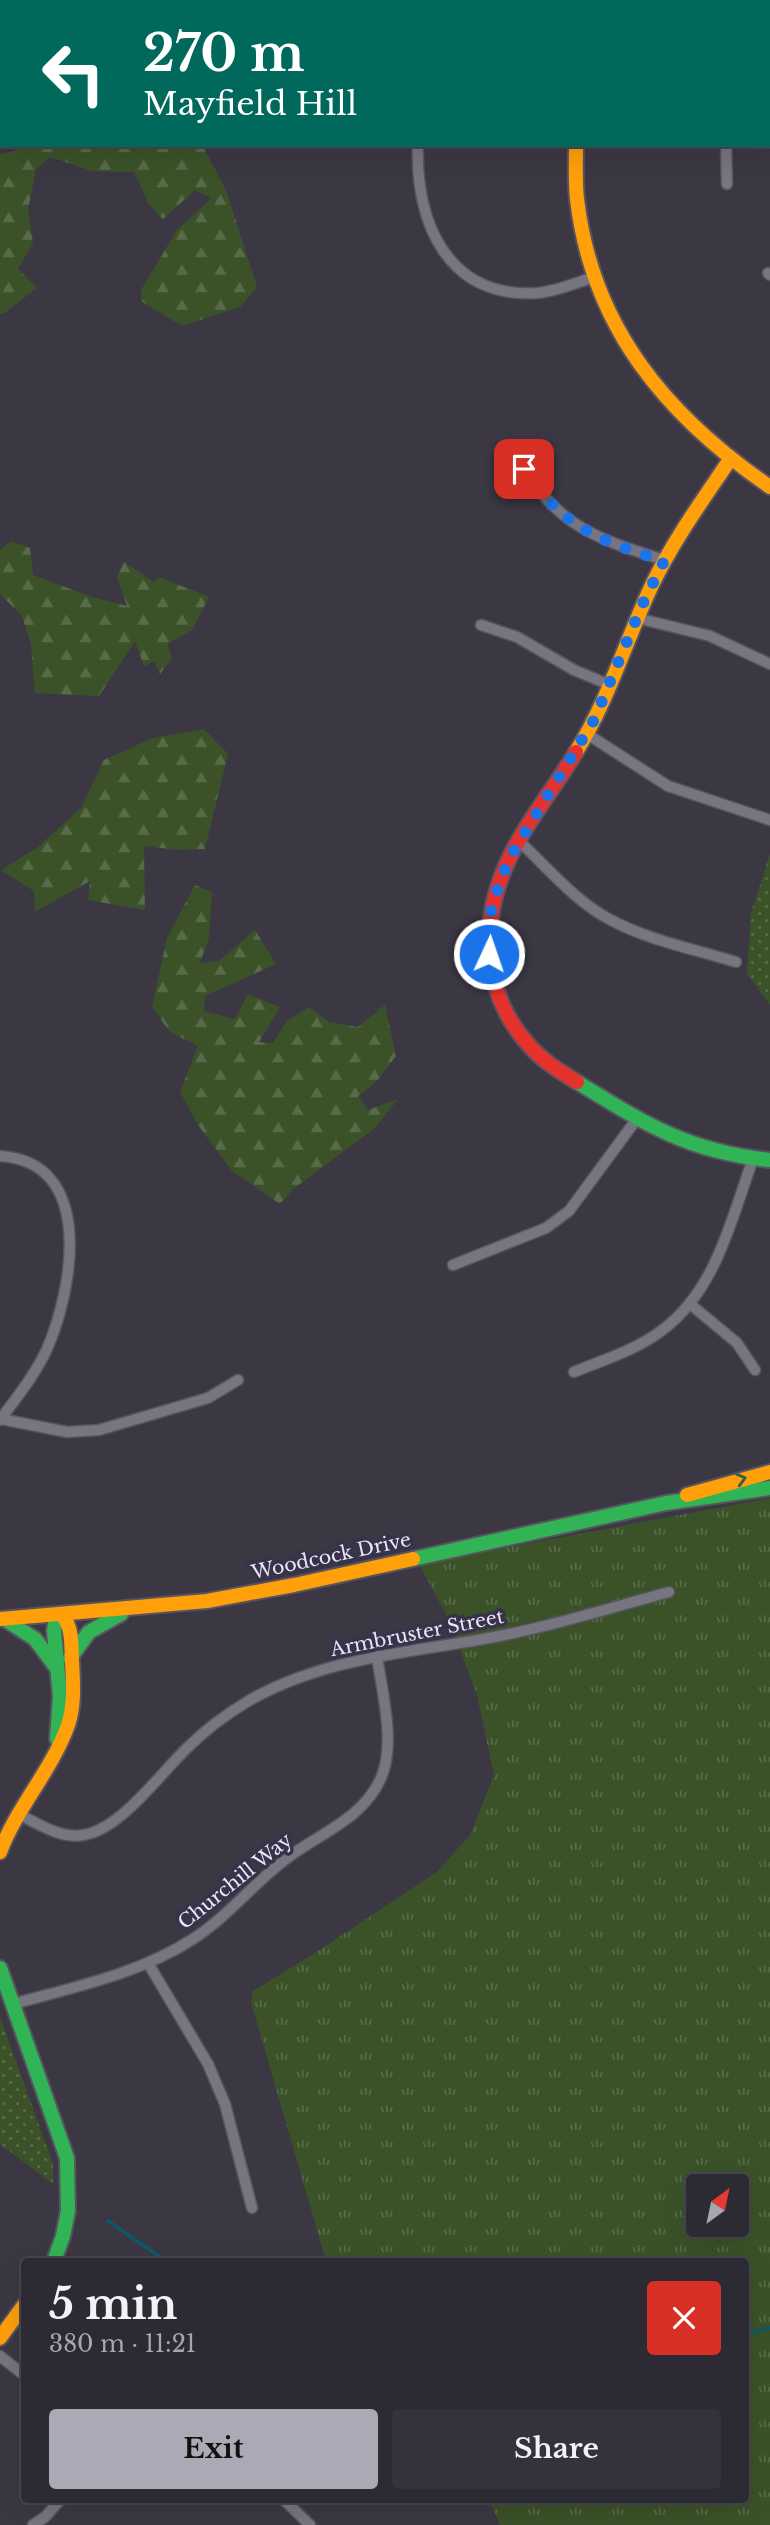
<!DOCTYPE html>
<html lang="en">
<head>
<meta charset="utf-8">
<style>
  :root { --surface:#2c2a33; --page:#34323b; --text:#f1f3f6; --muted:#a6a7ac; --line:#48464e; --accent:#aca9b7 }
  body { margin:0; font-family:"Libre Baskerville",serif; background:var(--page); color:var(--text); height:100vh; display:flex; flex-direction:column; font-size:26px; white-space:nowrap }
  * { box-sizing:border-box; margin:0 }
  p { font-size:23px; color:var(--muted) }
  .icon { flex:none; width:38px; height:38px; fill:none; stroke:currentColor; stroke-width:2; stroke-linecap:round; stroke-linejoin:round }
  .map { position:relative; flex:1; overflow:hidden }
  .panel { position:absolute; left:21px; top:2258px; width:728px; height:245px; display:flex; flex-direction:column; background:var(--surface); border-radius:7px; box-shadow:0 7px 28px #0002,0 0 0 2px var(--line) }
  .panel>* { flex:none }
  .banner { position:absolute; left:0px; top:0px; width:770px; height:147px; box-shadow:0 7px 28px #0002,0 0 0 2px var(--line); background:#00695c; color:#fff; overflow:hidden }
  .needle { width:46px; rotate:33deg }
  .tools { position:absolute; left:686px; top:2174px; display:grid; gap:14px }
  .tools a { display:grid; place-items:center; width:63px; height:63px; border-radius:7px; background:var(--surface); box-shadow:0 7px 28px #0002,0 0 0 2px var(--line); font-size:35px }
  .pin { position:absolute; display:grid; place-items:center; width:60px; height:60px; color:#fff; margin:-30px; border-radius:14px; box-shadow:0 4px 10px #0006 }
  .me { position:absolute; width:77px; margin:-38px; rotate:3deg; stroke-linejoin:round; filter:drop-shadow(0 0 5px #0008) }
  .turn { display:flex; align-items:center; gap:24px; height:147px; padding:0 28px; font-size:32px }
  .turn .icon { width:91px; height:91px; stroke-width:2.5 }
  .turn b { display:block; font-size:49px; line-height:60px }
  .round { display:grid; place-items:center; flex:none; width:74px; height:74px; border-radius:7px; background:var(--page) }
  .overview { display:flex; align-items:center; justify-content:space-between; height:119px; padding:0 28px }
  h1 { font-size:42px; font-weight:700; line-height:52px }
  .action { display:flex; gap:14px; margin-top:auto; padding:14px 28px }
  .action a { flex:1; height:80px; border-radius:7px; background:var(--accent); color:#111; font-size:28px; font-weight:700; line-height:80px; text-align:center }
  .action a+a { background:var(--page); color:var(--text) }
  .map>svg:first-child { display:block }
  .grass { fill:url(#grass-tufts); fill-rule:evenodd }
  .forest { fill:url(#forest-firs) }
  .park { fill:url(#park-dots) }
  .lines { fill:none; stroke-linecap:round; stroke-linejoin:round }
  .stream { stroke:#0f586b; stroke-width:3.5 }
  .street-casing { stroke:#57545f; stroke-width:13 }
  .fast-casing { stroke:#57545f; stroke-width:18 }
  .slow-casing { stroke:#57545f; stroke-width:18 }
  .jam-casing { stroke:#57545f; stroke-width:18 }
  .street { stroke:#77757f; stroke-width:10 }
  .fast { stroke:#30b455; stroke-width:14 }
  .slow { stroke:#ff9f0a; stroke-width:14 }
  .jam { stroke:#e5322d; stroke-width:14 }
  .oneway { stroke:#35604e }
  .route { stroke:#1a73e8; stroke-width:12; stroke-dasharray:0 21.6 }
  .labels { text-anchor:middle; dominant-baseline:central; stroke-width:7; stroke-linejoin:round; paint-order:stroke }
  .street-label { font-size:19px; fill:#e9e6f5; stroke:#38324a }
</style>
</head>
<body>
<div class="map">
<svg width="770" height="2525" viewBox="0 0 770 2525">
  <defs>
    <pattern id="grass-tufts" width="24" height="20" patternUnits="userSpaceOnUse" patternTransform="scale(1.75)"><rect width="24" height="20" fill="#3b5229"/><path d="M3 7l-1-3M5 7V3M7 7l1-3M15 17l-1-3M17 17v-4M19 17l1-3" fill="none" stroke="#576b49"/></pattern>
    <pattern id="forest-firs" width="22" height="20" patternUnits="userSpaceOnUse" patternTransform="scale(1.75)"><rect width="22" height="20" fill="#3b5229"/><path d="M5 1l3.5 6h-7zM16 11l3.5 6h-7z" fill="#576b49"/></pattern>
    <pattern id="park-dots" width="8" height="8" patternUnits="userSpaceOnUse" patternTransform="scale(1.75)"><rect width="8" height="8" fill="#3b5229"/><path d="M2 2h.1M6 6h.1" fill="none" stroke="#576b49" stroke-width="1.8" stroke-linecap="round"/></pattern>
  </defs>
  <rect width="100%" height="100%" fill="#3b3844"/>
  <path class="grass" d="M 770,1498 L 770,2525 L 500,2525 L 489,2499 L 746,2499 L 746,2261 L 326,2261 L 251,2002 L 253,1991 L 315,1953 L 437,1872 L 470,1835 L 494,1775 L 477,1695 L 449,1620 L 419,1564 ZM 698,2186 L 737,2186 L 737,2224 L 698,2224 Z"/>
  <g class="forest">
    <polygon points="19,145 202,145 226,190 257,287 240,307 182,326 141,301 141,290 177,230 212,198 195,190 163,219 149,204 134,172 92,171 50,157 36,169 28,210 33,243 18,269 37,288 3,314 0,313 0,154 16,151"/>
    <polygon points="11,541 30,548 33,575 92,597 127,606 117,577 124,562 154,582 159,577 209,597 192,630 167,644 172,658 160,674 154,661 144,666 135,641 99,696 35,693 31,644 22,616 0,594 0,550"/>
    <polygon points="204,729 228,754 205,849 179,850 144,846 145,910 88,900 90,881 35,912 34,891 1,870 37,848 81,808 104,760 153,738"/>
    <polygon points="195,885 212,892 209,938 200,963 219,961 255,930 276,964 205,996 204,1011 235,1019 248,994 280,1007 259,1042 273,1043 287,1021 309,1007 329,1022 358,1027 385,1005 396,1056 376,1082 358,1096 368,1110 398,1099 375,1128 292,1190 280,1204 232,1171 198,1125 180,1092 198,1046 170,1032 152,1007 167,938"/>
  </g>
  <g class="park">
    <polygon points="770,854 770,1005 747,974 751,913"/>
    <polygon points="0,2017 53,2164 53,2184 0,2144"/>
  </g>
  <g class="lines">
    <g class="stream">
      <polyline points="108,2221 166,2261"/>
      <polyline points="746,2334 770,2328"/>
    </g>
    <g class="street-casing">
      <g id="street">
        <polyline points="451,2 452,0"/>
        <polyline points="766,2 767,0"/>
        <path d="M 418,145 C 415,223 448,299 538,293 C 557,291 576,283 594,277"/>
        <polyline points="726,145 727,184"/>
        <polyline points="768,273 770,275"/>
        <path d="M 514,446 C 548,522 590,537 664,560"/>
        <polyline points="637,618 710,636 770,664"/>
        <polyline points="481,625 517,637 574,670 610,685"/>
        <polyline points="587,734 668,786 770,820"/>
        <path d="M 520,842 C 548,868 575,901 609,919 C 647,940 694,949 736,962"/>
        <path d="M 0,1156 C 96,1162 73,1289 47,1349 C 35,1375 17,1397 0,1420"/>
        <polyline points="453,1265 546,1228 569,1211 636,1120"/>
        <polyline points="690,1304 737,1343 755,1370"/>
        <path d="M 574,1372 C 603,1360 636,1350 661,1331 C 716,1291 731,1220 753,1159"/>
        <polyline points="1,1419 67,1432 99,1430 208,1398 238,1380"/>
        <path d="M 19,1814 C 38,1824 61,1839 83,1835 C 120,1830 160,1774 187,1748 C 205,1730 228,1713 250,1700 C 324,1658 407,1653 489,1638 C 550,1627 609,1608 669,1592"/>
        <polyline points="148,1963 208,2064 225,2104 252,2208"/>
        <path d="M 13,2004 C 74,1987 139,1974 193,1939 C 229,1916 255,1881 290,1856 C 323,1832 364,1817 381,1778 C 396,1744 382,1692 377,1656"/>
        <polyline points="0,2356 24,2375"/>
        <polyline points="283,2499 310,2525"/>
        <polyline points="33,2525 45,2517 61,2499"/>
      </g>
    </g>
    <g class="fast-casing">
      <g id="fast">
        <path d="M 577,1082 C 645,1124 689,1152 770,1160"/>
        <polyline points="413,1559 666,1503 770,1488"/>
        <polyline points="6,1620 35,1639 56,1667"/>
        <polyline points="70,1658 89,1632 121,1614"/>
        <polyline points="57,1739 60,1697 54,1631 55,1624 62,1615"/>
        <polyline points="0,1968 67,2158 68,2211 63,2236 54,2261"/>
      </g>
    </g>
    <g class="slow-casing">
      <g id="slow">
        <polyline points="615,2 616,0"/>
        <path d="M 576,145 C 576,163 575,181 577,199 C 592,328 667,416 770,487"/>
        <path d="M 576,752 C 609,699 626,640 652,585 C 673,541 702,501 729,461"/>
        <polyline points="687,1495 770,1472"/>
        <polyline points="0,1619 207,1601 294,1585 413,1559"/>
        <path d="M 0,1852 C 17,1807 52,1770 68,1725 C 75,1705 73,1681 72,1661 C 71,1644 73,1628 62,1615"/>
        <polyline points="0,2338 24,2305"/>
      </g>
    </g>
    <g class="jam-casing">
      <path id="jam" d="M 576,752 C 554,789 526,822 508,861 C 480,921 482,992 527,1043 C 541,1060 559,1071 577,1082"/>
    </g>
    <use href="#street" class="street"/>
    <use href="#fast" class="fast"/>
    <use href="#slow" class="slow"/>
    <use href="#jam" class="jam"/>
  </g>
  <defs><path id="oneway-chevron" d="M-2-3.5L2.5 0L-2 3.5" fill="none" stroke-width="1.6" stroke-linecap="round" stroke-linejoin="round" transform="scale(1.75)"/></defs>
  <use class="oneway" href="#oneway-chevron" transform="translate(741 1479) rotate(-15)"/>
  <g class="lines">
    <path class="route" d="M 489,954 L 491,912 L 499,884 L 510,857 L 594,720 L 643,603 L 664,561 C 598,540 565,529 524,469"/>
  </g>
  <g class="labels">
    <g class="street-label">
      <text transform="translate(331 1556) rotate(-12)">Woodcock Drive</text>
      <text transform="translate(417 1633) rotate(-11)">Armbruster Street</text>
      <text transform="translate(235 1881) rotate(-39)">Churchill Way</text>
    </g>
  </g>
</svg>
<div class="tools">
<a><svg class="needle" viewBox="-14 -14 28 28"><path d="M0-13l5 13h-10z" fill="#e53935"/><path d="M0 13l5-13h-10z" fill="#a6a7ac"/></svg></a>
</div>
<div class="pin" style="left:524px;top:469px;background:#d93025"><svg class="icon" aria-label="arrive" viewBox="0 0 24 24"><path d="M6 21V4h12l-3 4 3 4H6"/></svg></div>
<svg class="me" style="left:489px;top:954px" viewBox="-20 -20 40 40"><circle r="17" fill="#1a73e8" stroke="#fff" stroke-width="3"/><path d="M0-11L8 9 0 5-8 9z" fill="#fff"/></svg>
<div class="banner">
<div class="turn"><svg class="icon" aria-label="left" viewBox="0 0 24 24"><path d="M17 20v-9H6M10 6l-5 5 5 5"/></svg><div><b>270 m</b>Mayfield Hill</div></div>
</div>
<section class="panel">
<div class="overview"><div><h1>5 min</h1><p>380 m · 11:21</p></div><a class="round" style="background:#d93025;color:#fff"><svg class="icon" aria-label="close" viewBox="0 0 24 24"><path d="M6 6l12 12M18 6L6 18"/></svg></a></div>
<div class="action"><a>Exit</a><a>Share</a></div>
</section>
</div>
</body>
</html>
